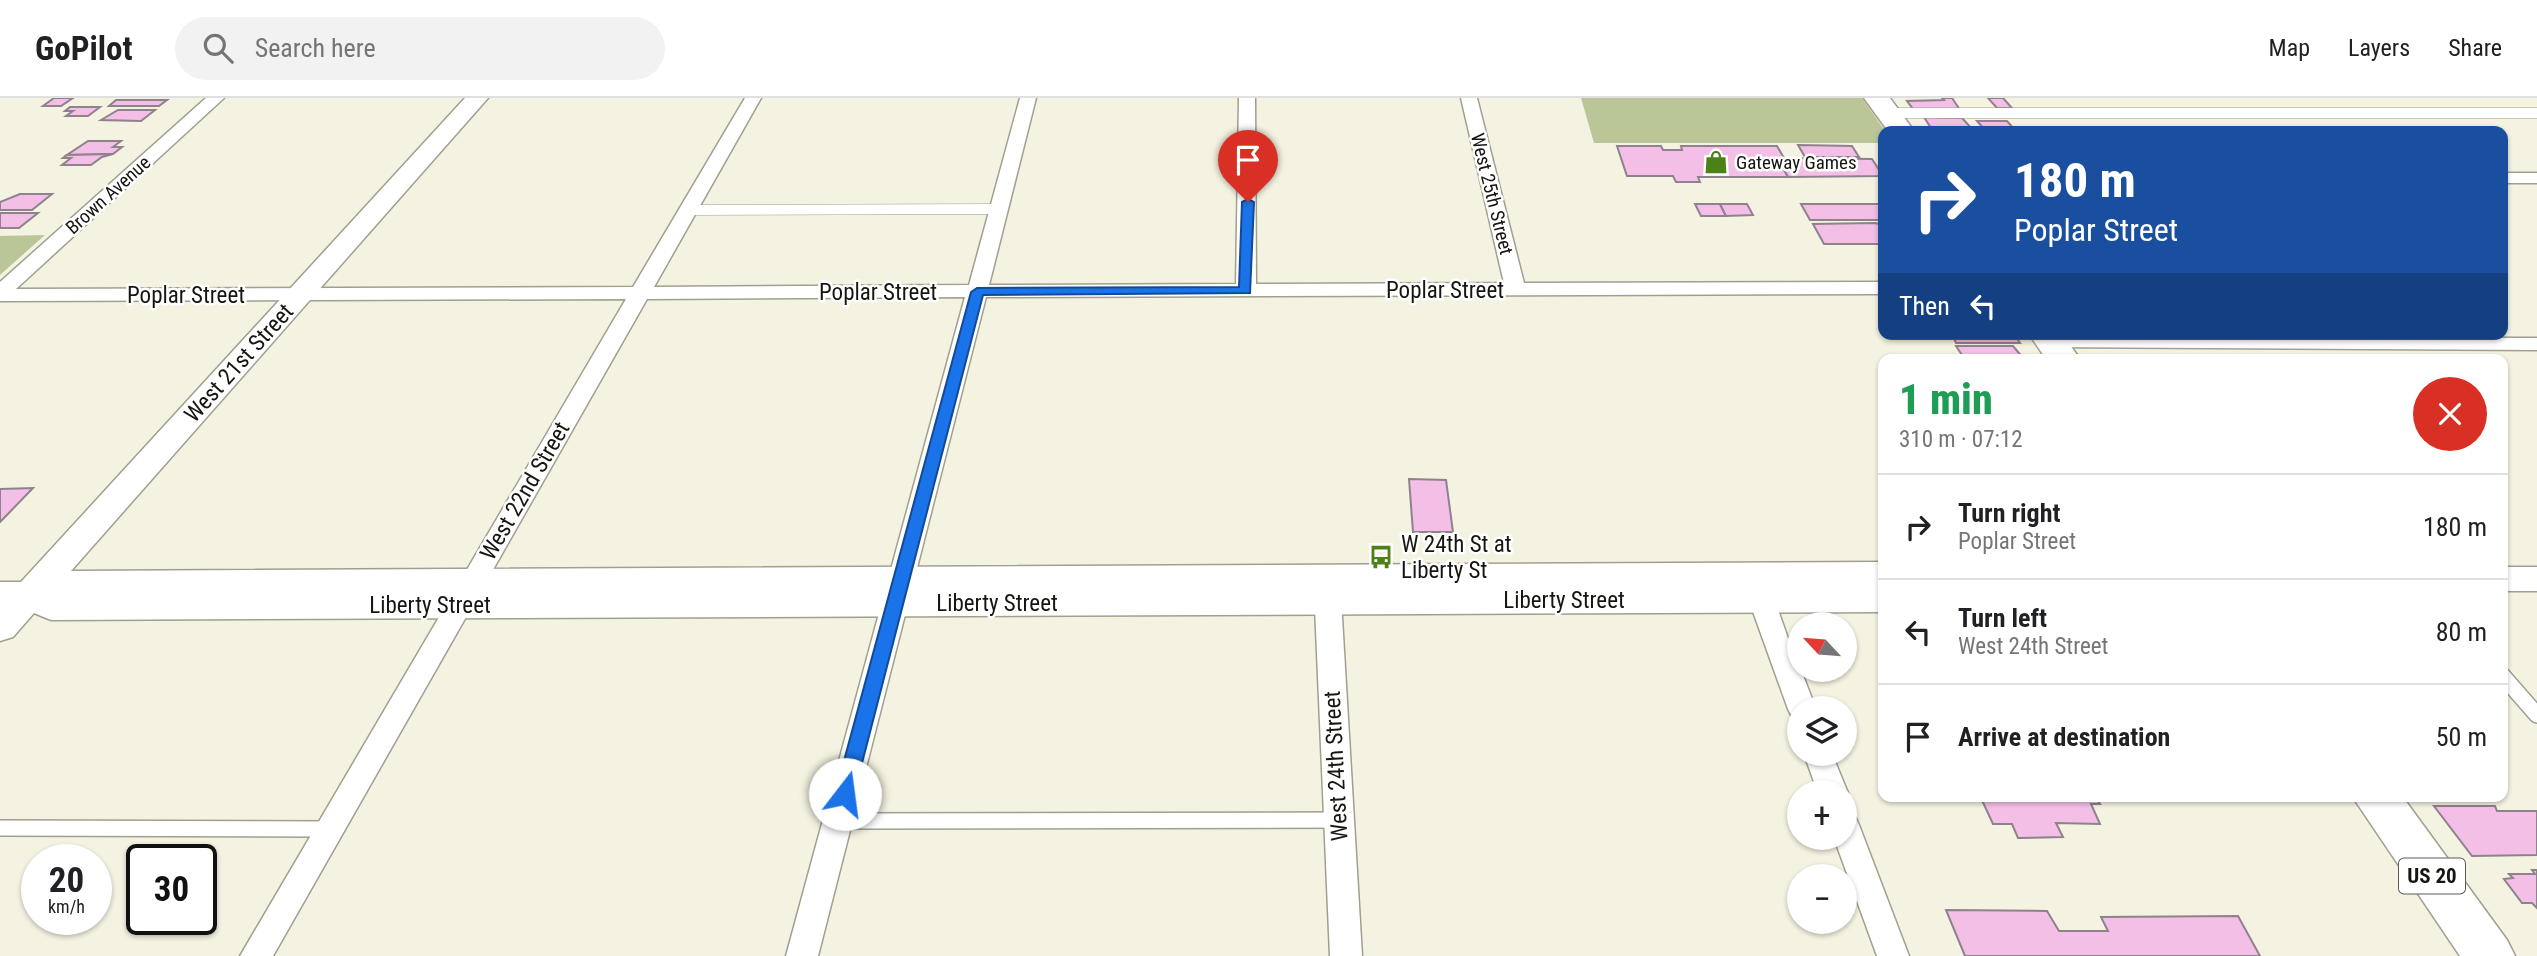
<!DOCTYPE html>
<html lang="en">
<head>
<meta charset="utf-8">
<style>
  :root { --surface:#fff; --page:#f2f2f2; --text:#202124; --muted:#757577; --line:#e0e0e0 }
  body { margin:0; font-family:"Roboto Condensed",sans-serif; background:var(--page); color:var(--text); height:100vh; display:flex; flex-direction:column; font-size:26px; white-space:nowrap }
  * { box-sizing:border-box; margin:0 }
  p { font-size:23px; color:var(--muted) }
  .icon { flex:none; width:38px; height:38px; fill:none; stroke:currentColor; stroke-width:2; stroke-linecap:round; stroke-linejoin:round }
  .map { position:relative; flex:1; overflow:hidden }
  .side { position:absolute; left:1878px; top:256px; width:630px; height:448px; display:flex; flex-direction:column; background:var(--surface); border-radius:14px; box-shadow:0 2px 5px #0004 }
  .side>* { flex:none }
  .hud { position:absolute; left:1878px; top:28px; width:630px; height:214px; border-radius:14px; box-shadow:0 2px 5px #0004; background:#1a4fa0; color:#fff; overflow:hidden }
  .needle { width:46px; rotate:296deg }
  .controls { position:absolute; left:1787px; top:514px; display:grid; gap:14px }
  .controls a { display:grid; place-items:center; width:70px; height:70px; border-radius:50%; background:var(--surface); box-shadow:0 2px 5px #0004; font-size:35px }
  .speed { position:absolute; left:21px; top:746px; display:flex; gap:14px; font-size:35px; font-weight:700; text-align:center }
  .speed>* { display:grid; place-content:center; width:91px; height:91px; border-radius:50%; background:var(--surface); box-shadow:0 2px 5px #0004; line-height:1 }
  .speed small { font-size:18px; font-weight:400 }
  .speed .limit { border:4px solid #111; border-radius:10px; background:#fff; color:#111 }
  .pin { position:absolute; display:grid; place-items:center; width:60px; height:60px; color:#fff; margin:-72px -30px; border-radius:50% 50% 50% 0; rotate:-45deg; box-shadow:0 0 7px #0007 }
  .pin .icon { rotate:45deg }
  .me { position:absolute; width:77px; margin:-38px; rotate:15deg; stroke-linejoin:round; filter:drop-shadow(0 0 5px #0008) }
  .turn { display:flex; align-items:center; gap:24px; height:147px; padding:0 21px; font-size:32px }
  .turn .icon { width:91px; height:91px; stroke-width:2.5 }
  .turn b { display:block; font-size:49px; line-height:60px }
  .then { display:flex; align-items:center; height:66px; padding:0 21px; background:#0003; gap:14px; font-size:26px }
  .round { display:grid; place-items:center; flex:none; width:74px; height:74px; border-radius:37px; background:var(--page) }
  .summary { display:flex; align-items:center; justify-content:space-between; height:119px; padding:0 21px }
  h1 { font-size:42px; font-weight:800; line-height:52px; color:#1e9e55 }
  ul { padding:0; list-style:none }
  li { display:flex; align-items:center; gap:21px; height:105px; padding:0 21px; border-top:2px solid var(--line) }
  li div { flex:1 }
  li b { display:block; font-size:26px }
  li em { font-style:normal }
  header { display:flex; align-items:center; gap:42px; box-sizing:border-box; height:98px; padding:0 35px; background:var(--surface); border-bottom:2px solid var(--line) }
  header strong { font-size:33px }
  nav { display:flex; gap:38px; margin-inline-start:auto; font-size:24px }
  .search { width:490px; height:63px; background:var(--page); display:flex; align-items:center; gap:18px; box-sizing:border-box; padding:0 24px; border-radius:38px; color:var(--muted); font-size:26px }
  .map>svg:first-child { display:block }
  .green { fill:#bbc698 }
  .building { fill:#f3bfe7; stroke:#8f828c; stroke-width:2 }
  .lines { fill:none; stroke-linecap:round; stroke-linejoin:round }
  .lane-far1-casing { stroke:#a19f8f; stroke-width:11 }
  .lane-casing { stroke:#a19f8f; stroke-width:18 }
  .street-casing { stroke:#a19f8f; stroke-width:3 }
  .secondary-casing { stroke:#a19f8f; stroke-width:3 }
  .primary-casing { stroke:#a19f8f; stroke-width:3 }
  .lane-far1 { stroke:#fff; stroke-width:10 }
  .lane { stroke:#fff; stroke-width:15 }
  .street { fill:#fff; fill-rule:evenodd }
  .secondary { fill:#fff; fill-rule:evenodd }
  .primary { fill:#fff; fill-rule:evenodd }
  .route { fill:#1a73e8; stroke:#114b97; stroke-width:2 }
  .labels { text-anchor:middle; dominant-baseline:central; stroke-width:5; stroke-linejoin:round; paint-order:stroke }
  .far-poi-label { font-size:19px; fill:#161510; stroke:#fff; text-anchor:start }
  .far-street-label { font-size:19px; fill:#161510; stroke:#fff }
  .shield { fill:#fff; stroke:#5c5b58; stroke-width:2 }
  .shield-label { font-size:21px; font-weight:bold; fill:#161510 }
  .street-label { font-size:23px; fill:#161510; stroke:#fff }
  .poi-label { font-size:23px; fill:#161510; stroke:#fff; text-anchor:start }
</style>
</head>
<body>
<header>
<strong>GoPilot</strong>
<div class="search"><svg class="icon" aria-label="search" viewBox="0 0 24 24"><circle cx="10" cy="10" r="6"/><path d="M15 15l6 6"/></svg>Search here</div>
<nav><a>Map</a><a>Layers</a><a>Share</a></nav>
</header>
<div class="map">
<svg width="2537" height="858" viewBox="0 0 2537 858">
  <rect width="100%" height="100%" fill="#f4f2e1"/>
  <g class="green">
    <polygon points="1581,0 1862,0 1885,33 1883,45 1594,45"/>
    <polygon points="45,137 0,177 0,138"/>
  </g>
  <g class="building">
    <polygon points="54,0 73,0 61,8 43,8"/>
    <polygon points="1942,0 1952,0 1960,12 1913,11 1907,3 1944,2"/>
    <polygon points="1988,0 2003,0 2012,10 1997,10"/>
    <polygon points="116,2 167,2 159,8 109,8"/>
    <polygon points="70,9 100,9 88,18 66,18 73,13 65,13"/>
    <polygon points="118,12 155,12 141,23 101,22"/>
    <polygon points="1924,19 1962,20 1974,33 1931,30"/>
    <polygon points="1977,23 2007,23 2015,32 1985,32"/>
    <polygon points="88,43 121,43 113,49 122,49 113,56 67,57"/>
    <polygon points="1798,47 1852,48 1859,59 1805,59"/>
    <polygon points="1617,48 1661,48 1663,52 1682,52 1681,48 1777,48 1784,60 1778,60 1788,79 1698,79 1700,84 1676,84 1673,78 1627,78"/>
    <polygon points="113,56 102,59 91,67 62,67 71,60 63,60 67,57"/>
    <polygon points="1778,60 1872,61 1883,78 1788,79"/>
    <polygon points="20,96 52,96 32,112 0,112 0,104"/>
    <polygon points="1695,106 1720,106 1726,118 1701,118"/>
    <polygon points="1720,106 1747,106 1753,117 1726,118"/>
    <polygon points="1801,106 1883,106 1883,122 1810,122"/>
    <polygon points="0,115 38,115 19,130 0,130"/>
    <polygon points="1875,125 1883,127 1883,146 1824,146 1813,126"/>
    <polygon points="1890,236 1923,236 1925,240 1892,240"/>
    <polygon points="1952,236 2014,236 2020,245 1956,245"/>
    <polygon points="1956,248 2013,248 2024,261 1964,260"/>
    <polygon points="1409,381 1446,382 1453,434 1413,434"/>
    <polygon points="33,390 4,420 0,424 0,391"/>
    <polygon points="1980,698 2095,698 2100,706 2091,706 2100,726 2056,725 2063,739 2018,740 2012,726 1993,726"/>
    <polygon points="2434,708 2495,708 2497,713 2537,713 2537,757 2472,758"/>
    <polygon points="2532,772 2537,772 2537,810 2532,805 2522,805 2504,781 2513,780 2509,776 2535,776"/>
    <polygon points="1946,812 2047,813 2059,833 2108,833 2101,819 2238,818 2260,858 1965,858"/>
  </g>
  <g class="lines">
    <g class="lane-far1-casing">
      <g id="lane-far1">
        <polyline points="1887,15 2537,15"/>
        <polyline points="688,112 999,111"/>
      </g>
    </g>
    <g class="lane-casing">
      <g id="lane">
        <polyline points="2502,577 2537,617"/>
        <polyline points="838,723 1339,722"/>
        <polyline points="0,730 329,731"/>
      </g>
    </g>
    <g class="street-casing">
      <g id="street">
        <polygon points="206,0 224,0 16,191 633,189 745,0 761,0 654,189 969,187 1020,0 1036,0 989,187 1236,186 1239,0 1255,0 1256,186 1504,185 1461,0 1477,0 1524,185 1883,184 1883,196 986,199 818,858 786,858 965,199 647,201 273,858 240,858 626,201 0,203 0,184"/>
        <rect x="2502" y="75" width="35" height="10"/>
        <polygon points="2052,239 2537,240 2537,252 2045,249 2041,245 2045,241"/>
        <polygon points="1755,474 1764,477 1768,483 1799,572 1801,572 1816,611 1799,611 1799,621 1792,619 1788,611 1742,483 1746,477"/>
        <polygon points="1327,476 1336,479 1340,485 1362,858 1330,858 1314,485 1318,479"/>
        <polygon points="1804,656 1832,656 1848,695 1844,701 1844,695 1818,695"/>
        <polygon points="1844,715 1855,718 1859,727 1909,858 1877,858 1834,740 1844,740"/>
      </g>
    </g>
    <g class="secondary-casing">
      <g id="secondary">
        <polygon points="465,0 488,0 71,473 1883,464 1883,488 995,492 1883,488 1883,514 51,522 34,515 13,539 0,543 0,484 21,484"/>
        <rect x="2502" y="469" width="35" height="24"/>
      </g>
    </g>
    <g class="primary-casing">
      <g id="primary">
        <polygon points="1864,0 1890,0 1914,33 1888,33"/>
        <polygon points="2029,236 2062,236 2080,261 2046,261"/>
        <polygon points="2352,698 2402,698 2507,842 2515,858 2460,858"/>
      </g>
    </g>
    <use href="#lane-far1" class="lane-far1"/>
    <use href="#lane" class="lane"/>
    <use href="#street" class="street"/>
    <use href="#secondary" class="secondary"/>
    <use href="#primary" class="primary"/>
  </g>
  <polygon class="route" points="1248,101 1254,104 1250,195 983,197 854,696 851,702 845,704 838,702 835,696 971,194 977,190 1239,189 1242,104"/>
  <defs>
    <g id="shop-bare" transform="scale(1.89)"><path d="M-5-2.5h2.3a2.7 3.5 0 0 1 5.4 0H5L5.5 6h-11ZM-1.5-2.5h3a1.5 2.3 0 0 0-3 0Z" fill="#4c8118" stroke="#fff" stroke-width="2.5" paint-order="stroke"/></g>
    <g id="bus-bare" transform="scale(1.89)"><path d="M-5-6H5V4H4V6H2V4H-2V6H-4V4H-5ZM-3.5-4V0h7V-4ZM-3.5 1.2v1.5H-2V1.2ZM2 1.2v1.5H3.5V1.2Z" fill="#4c8118" stroke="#fff" stroke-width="2.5" paint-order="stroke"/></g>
  </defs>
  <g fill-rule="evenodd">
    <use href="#shop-bare" x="1716" y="64"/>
    <use href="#bus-bare" x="1381" y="459"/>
  </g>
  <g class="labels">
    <g class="far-poi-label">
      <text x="1736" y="64">Gateway Games</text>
    </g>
    <g class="far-street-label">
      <text transform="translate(1492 96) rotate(76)">West 25th Street</text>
      <text transform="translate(108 97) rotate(-42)">Brown Avenue</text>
    </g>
    <rect class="shield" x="2399" y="760.5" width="66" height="35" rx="5"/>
    <g class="shield-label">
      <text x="2432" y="778">US 20</text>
    </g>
    <g class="street-label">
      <text x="1445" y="192">Poplar Street</text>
      <text x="878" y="194">Poplar Street</text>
      <text x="186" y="197">Poplar Street</text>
      <text transform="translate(239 265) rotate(-48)">West 21st Street</text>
      <text transform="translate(525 393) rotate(-60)">West 22nd Street</text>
      <text x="1564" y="502">Liberty Street</text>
      <text x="997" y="505">Liberty Street</text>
      <text x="430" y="507">Liberty Street</text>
      <text transform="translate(1336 668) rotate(-93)">West 24th Street</text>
    </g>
    <g class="poi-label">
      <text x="1401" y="446">W 24th St at<tspan x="1401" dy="26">Liberty St</tspan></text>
    </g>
  </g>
</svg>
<div class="controls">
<a><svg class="needle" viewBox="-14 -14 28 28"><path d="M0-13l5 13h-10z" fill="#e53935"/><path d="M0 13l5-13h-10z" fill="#757577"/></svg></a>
<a><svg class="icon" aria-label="layers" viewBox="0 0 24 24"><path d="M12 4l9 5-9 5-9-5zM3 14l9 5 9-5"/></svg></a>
<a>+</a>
<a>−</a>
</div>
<div class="speed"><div>20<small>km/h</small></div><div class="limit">30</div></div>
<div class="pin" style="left:1248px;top:104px;background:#d93025"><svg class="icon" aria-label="arrive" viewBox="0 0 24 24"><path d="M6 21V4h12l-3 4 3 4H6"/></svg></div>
<svg class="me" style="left:845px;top:696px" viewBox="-20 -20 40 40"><circle r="19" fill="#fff"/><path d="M0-13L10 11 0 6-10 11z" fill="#1a73e8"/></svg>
<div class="hud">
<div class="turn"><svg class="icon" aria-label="right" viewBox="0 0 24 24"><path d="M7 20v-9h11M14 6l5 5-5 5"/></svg><div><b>180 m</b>Poplar Street</div></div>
<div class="then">Then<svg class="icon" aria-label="left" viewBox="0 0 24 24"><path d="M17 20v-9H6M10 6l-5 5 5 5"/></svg></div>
</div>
<section class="side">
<div class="summary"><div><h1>1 min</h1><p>310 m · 07:12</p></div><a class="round" style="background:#d93025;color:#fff"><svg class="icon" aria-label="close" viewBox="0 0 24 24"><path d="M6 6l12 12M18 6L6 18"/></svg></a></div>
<ul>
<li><svg class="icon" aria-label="right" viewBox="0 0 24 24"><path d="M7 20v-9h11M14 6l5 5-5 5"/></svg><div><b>Turn right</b><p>Poplar Street</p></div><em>180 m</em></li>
<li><svg class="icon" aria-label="left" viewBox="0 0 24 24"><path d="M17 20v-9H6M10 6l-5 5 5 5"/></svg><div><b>Turn left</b><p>West 24th Street</p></div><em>80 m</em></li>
<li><svg class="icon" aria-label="arrive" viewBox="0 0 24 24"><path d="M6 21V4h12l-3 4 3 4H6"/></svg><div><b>Arrive at destination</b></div><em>50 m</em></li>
</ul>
</section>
</div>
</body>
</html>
